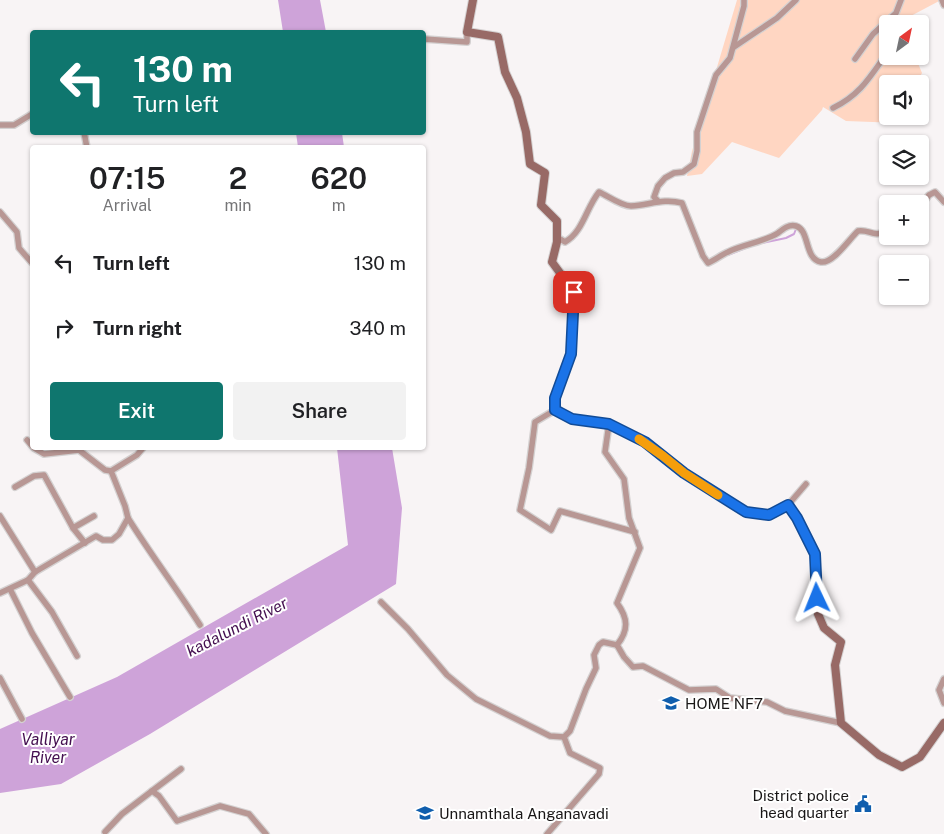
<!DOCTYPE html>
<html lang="en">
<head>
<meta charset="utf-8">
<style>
  :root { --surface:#fff; --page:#f2f2f2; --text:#202124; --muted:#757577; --accent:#0f766e }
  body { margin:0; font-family:"Public Sans",sans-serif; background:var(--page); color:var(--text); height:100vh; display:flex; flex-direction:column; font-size:19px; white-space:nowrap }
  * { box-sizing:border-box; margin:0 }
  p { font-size:16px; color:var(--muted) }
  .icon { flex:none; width:28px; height:28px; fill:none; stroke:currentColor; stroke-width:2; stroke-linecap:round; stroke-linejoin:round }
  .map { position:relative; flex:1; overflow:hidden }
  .drawer { position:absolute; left:30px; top:145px; width:396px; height:305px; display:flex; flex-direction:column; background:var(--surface); border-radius:5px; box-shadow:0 1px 4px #0004 }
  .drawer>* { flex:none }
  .banner { position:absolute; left:30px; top:30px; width:396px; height:105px; border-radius:5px; box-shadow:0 1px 4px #0004; background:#0f766e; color:#fff; overflow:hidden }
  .needle { width:32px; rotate:33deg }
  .controls { position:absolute; left:879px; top:15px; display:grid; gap:10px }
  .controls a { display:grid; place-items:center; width:50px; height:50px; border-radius:5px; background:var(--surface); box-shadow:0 1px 4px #0004; font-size:25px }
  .pin { position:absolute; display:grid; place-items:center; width:42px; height:42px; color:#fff; margin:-21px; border-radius:10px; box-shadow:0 2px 8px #0006 }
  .me { position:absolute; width:55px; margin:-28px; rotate:358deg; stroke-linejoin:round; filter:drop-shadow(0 0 4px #0008) }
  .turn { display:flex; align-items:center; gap:18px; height:105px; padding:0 20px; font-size:22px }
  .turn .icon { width:65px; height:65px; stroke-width:2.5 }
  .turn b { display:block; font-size:35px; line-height:42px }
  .eta { display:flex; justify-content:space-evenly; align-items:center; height:85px; text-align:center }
  .eta b { font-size:30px; font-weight:600; line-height:35px }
  .cta { display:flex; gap:10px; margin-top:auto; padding:10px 20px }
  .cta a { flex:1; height:58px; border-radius:5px; background:var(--accent); color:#fff; font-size:20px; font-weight:600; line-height:58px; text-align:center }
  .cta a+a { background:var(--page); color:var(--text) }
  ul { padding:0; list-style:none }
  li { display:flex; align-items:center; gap:15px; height:65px; padding:0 20px }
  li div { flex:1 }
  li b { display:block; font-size:19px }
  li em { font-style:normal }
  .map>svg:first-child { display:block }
  .green { fill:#ffd6c2 }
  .water { fill:#cea3d9 }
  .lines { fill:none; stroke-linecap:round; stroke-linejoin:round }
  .stream { stroke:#cea3d9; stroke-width:2 }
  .street-casing { stroke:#d4d1d1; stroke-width:8 }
  .secondary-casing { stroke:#d4d1d1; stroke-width:10 }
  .street { stroke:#b89794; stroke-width:5.5 }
  .secondary { stroke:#986a66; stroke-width:8 }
  .route-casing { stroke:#114b97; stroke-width:12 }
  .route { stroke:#1a73e8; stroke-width:9 }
  .slow { stroke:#f59e0b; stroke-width:9 }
  .labels { text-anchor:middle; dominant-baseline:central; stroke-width:4; stroke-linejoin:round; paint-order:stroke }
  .poi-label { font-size:15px; fill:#191717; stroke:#fff; text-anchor:start }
  .water-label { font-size:16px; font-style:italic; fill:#430e4f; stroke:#fff }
</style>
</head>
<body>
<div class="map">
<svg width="944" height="834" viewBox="0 0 944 834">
  <rect width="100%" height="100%" fill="#f8f4f5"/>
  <polygon class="green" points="737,0 941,0 907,18 906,24 888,24 888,56 915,56 922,73 916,84 888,84 888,116 900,116 899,123 846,121 823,107 822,110 779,158 732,142 702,174 687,176 692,151"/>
  <g class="water">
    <polygon points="278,0 320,0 326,32 283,32"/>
    <polygon points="296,133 342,133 344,147 298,147"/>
    <polygon points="337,448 392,448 402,508 396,584 150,734 61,784 0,793 0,729 117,677 348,545"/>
  </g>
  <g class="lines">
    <g class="stream">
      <polyline points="762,243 786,238 794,234 796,229"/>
      <polyline points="728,255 748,247"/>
    </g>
    <g class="street-casing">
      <g id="street">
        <polyline points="942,0 944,5"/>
        <polyline points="424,39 467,42 467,32"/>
        <polyline points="734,47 777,18 796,0"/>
        <polyline points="855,59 873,34 896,13 901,0"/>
        <path d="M 833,108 C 860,95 870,77 887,53 L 888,50"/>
        <polyline points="0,125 14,125 32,114"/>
        <polyline points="84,132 87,148"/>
        <polyline points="658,201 654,197 658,186 665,178 674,173 683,172 694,164 697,151 697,132 716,75 730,58 744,6 744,0"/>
        <polyline points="920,207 929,195 935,192 944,202"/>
        <polyline points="0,212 17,232 19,248 32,263"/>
        <path d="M 557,237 L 565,242 C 583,232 586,208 599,192 C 608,196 621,206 631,206 C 650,205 663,198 682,203 L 703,256 L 708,263 C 715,260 721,255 728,252 C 744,244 764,242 778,233 C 783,229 789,224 796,226 C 810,230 804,259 821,262 C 833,264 850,238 858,231 C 870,229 872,238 888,231"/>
        <polyline points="555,410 535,422 529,468 520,510 551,530 560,511 635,532"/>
        <path d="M 609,424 L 605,452 L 624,479 L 629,518 L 640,548 L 617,603 C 628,618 629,630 617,645 L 624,657 L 633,667 L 643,666 L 689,690 L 716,689 L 730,698 L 767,702 L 785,711 L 841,723"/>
        <polyline points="27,440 32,446"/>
        <polyline points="34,448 44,454 79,450 105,470 111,471"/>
        <polyline points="15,487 34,476 44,475 73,528 85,543"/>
        <polyline points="788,505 806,484"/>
        <polyline points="0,516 35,572"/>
        <path d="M 128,518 C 151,555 177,589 200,625"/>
        <polyline points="73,528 94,516"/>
        <polyline points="28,580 52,612 77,656"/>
        <polyline points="10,589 32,633 70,697"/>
        <polyline points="0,593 28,580 35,572 96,536 103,540 112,540 119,534 128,518 125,506 111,471 137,455 143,448"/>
        <polyline points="381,602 408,629 447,675 476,699 550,736 564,737 570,731 586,689 596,668 594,655 599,645 603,642 617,645"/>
        <polyline points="0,678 22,719"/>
        <polyline points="944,679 939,690 944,703"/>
        <polyline points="152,791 181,769"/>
        <polyline points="105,832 122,814 152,791 159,796 177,821 220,806 249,814 266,834"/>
        <polyline points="547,834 599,774 600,768 570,753 564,737"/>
      </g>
    </g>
    <g class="secondary-casing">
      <polyline id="secondary" points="473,0 467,32 498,37 505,72 517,98 526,132 530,164 545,173 541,205 557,221 557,242 552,262 574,292 571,354 555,398 555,410 572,419 609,424 645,442 683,473 746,512 769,515 788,505 797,518 815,554 818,614 824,628 841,642 835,665 841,723 879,755 902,767 920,757 944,723"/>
    </g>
    <use href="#street" class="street"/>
    <use href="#secondary" class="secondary"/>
  </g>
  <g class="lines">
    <g class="route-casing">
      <polyline id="route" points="574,292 571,354 555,398 555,410 572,419 609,424 645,442 684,473 746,512 769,515 788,505 797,518 815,554 817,598"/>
    </g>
    <use href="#route" class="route"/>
    <polyline class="slow" points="639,439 663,456 684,473 718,495"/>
  </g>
  <defs>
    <g id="school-bare" transform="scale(1.35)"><path d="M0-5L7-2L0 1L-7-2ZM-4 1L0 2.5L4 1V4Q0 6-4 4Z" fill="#105ead" stroke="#fff" stroke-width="2.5" paint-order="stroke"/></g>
    <g id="civic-bare" transform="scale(1.35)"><path d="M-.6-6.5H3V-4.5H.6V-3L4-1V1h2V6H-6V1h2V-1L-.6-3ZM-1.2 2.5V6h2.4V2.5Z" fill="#105ead" stroke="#fff" stroke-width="2.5" paint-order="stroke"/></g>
  </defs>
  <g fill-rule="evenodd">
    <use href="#school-bare" x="671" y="703"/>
    <use href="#civic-bare" x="863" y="804"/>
    <use href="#school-bare" x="425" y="813"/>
  </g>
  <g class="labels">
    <g class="poi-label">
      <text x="685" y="703">HOME NF7</text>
      <text x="849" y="795" text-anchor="end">District police<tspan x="849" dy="17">head quarter</tspan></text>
      <text x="439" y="813">Unnamthala Anganavadi</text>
    </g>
    <g class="water-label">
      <text transform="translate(237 627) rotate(-27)">kadalundi River</text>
      <text x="48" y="739">Valliyar<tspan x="48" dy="18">River</tspan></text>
    </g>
  </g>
</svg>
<div class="controls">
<a><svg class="needle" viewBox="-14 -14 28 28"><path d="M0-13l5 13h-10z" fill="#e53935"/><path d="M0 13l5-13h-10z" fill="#757577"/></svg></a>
<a><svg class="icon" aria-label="sound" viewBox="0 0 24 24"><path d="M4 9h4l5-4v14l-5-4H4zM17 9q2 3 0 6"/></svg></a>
<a><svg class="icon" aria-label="layers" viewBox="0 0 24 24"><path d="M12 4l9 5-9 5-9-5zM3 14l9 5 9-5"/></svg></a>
<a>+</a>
<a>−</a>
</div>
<div class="pin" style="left:574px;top:292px;background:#d93025"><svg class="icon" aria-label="arrive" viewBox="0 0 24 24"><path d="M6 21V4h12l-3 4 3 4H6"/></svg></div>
<svg class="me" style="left:817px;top:598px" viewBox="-20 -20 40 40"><path d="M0-17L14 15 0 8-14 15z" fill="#1a73e8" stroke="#fff" stroke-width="4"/></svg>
<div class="banner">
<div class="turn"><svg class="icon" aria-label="left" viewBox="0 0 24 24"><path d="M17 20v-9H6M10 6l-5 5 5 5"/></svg><div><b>130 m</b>Turn left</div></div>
</div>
<section class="drawer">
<div class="eta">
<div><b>07:15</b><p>Arrival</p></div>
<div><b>2</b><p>min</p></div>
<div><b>620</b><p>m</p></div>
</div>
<ul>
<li><svg class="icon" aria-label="left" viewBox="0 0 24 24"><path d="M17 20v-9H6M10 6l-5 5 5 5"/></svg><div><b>Turn left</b></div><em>130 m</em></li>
<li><svg class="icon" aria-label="right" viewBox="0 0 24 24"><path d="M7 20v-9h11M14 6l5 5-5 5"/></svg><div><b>Turn right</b></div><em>340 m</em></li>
</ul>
<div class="cta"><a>Exit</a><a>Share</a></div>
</section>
</div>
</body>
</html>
